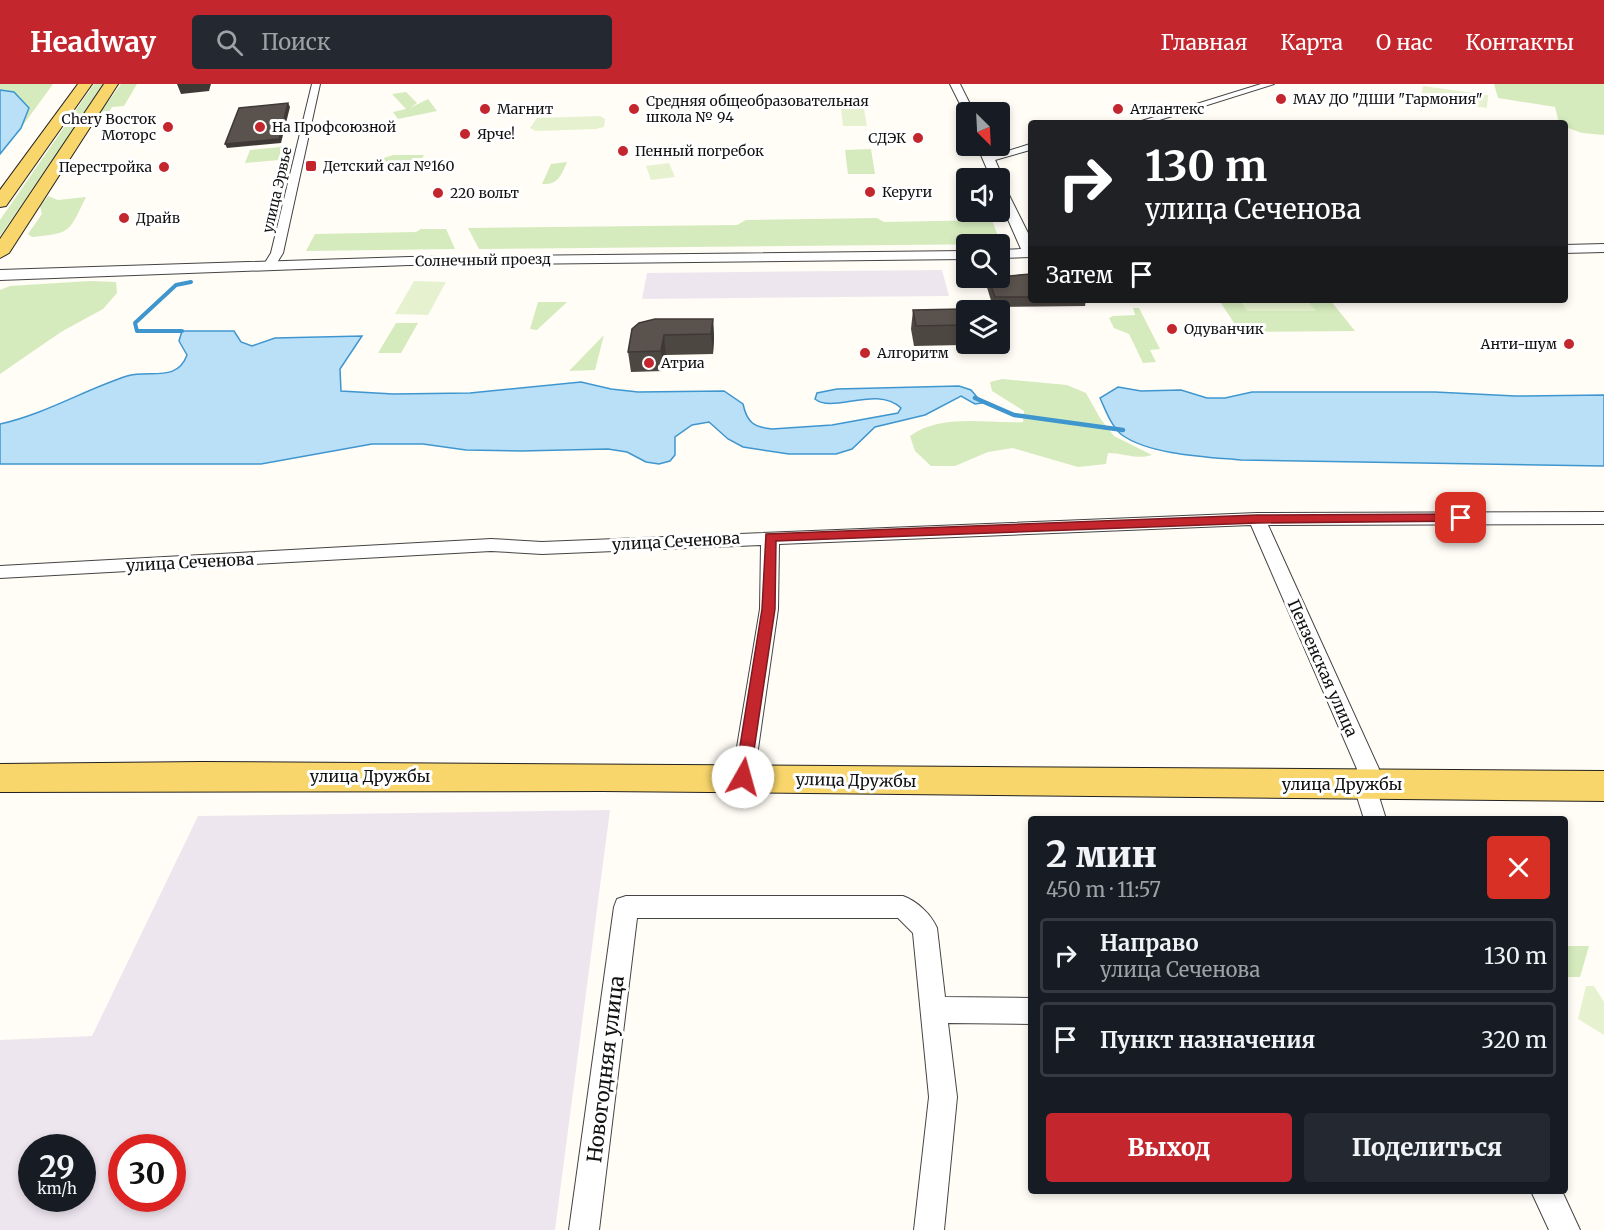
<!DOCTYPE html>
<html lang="ru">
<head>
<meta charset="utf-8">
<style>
  :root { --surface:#171b24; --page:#242831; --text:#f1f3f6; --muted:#9ea1a6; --line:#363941; --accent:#c4262e }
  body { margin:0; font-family:Merriweather,serif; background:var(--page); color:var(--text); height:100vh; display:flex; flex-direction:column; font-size:22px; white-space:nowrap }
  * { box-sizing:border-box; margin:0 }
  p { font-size:20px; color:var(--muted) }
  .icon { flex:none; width:33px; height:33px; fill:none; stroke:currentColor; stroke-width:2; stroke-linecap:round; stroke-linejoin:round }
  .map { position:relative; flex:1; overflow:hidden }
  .side { position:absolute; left:1028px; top:732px; width:540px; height:378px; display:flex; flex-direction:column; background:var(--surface); border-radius:6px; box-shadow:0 3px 9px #0003 }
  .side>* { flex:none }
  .banner { position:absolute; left:1028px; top:36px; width:540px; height:183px; border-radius:6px; box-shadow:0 3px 9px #0003; background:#202124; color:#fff; overflow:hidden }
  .needle { width:39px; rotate:156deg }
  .fabs { position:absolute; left:956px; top:18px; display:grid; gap:12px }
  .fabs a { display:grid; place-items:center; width:54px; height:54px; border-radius:6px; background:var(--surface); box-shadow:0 3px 9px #0003; font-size:30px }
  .speed { position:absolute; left:18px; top:1050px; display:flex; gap:12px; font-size:30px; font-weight:700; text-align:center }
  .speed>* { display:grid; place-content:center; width:78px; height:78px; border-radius:50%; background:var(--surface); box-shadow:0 3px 9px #0003; line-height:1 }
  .speed small { font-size:15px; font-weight:400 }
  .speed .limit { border:9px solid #d22; background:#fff; color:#111 }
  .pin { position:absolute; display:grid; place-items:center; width:51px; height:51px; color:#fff; margin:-26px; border-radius:12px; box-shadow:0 3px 9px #0006 }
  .me { position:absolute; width:66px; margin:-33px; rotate:7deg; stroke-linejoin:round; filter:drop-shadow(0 0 4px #0008) }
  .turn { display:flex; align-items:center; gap:21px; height:126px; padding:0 18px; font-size:27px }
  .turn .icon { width:78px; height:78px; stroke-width:2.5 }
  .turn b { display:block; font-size:42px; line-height:51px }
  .then { display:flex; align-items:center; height:57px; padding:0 18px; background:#0003; gap:12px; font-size:22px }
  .round { display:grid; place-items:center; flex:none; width:63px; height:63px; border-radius:6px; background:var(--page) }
  .summary { display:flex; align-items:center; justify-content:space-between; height:102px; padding:0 18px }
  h1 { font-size:36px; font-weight:800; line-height:45px }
  .primary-button { display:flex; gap:12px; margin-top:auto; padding:12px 18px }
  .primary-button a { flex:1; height:69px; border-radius:6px; background:var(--accent); color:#fff; font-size:24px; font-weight:800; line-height:69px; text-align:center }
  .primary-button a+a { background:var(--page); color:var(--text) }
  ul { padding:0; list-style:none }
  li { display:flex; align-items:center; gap:18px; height:75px; margin:0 12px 9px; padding:0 6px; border:3px solid var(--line); border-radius:6px }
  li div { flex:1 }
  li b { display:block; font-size:22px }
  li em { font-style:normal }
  header { display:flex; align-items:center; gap:36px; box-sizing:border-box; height:84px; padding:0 30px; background:var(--accent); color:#fff }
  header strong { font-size:28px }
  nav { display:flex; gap:33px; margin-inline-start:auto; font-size:21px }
  .search { width:420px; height:54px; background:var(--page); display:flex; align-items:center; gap:15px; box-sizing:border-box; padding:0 21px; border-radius:6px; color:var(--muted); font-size:22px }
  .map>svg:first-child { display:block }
  .industrial { fill:#eee6ef; fill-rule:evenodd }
  .green { fill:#d5ebbd }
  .pitch { fill:#e6f2cf }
  .water { fill:#b9e0f7; stroke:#3f96cf; stroke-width:1.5 }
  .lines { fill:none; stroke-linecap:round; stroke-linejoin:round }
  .stream-far1 { stroke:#3f96cf; stroke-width:4 }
  .stream { stroke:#3f96cf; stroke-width:4.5 }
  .minor-casing { stroke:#444; stroke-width:2 }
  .tertiary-casing { stroke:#444; stroke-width:2 }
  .primary-casing { stroke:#222; stroke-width:2 }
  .minor { fill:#fff; fill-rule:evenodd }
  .tertiary { fill:#fff; fill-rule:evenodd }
  .primary { fill:#f9d66b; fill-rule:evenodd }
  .wall { fill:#4d4742 }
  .shaded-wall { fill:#3f3936 }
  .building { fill:#5a524d; stroke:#3f3936; stroke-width:1.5 }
  .route { fill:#c4262e; stroke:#7f191e; stroke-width:1.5 }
  .poi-dot { fill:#c4262e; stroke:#fff; stroke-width:2 }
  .labels { text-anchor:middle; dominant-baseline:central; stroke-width:6; stroke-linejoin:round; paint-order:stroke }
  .far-poi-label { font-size:14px; fill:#111; stroke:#fff; text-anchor:start }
  .far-street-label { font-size:14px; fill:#111; stroke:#fff }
  .street-label { font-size:16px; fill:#111; stroke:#fff }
  .near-street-label { font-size:20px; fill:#111; stroke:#fff }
</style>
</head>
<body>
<header>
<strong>Headway</strong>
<div class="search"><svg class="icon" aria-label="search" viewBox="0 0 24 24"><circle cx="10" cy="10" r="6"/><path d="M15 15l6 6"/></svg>Поиск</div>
<nav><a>Главная</a><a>Карта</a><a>О нас</a><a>Контакты</a></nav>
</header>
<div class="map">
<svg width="1604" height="1146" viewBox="0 0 1604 1146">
  <rect width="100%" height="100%" fill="#fffdf5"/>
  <g class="industrial">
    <polygon points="942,186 949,212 642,215 647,189"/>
    <path d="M 610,726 L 555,1146 L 0,1146 L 0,956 L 92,952 L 198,732 ZM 32,1064 L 82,1064 L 82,1114 L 32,1114 ZM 122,1064 L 172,1064 L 172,1114 L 122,1114 Z"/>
  </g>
  <g class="green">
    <polygon points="0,0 53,0 21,44 29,24 14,8 0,6"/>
    <polygon points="94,0 104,0 0,152 0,136"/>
    <polygon points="121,0 137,0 124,22 112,23 108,29 101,27"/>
    <polygon points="1494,0 1604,0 1604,51 1582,49 1565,43 1564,39 1559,39 1555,23 1498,14"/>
    <polygon points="406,8 417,19 410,24 428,15 437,27 398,35 393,28 406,25 392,10"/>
    <polygon points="281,63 279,76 245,79 250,66"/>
    <polygon points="871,65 875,90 848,90 845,66"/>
    <polygon points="393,71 424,71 418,82 380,83 374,77"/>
    <path d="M 567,78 C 561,92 558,101 542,100 L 551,80 Z"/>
    <path d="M 48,112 L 58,116 L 86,113 C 68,149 72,149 32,153 L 28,150 L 42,130 L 40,122 Z"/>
    <polygon points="877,134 884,138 992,136 1001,160 479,165 468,144 737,141 746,136"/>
    <polygon points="421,145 446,145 455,165 306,167 315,150 416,148"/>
    <polygon points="90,197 116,198 117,209 103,225 61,248 0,290 0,206 10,202"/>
    <polygon points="1219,216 1240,216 1248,227 1315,227 1307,216 1330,216 1355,247 1240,248"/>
    <polygon points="538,218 567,218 537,246 530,245"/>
    <polygon points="1133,224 1139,224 1160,265 1150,266 1156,278 1143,279 1129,250 1114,244 1109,234 1113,232 1135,231"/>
    <polygon points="396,239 418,239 401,269 378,269"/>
    <polygon points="604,251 595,286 569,287"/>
    <path d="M 1002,295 L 1067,301 L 1086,309 L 1100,334 L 1114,352 L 1152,371 C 1136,376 1124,369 1108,369 L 1106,380 L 1078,383 L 1013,364 L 988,368 L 955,382 L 931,382 L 915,367 L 910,352 C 943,329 985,340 1023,338 L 1024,327 L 992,307 L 990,298 Z"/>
    <polygon points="1565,862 1589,862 1580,893 1565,893"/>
  </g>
  <g class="pitch">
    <polygon points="1423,2 1488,11 1487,24 1421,14"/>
    <polygon points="841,25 864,25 867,42 843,42"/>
    <polygon points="600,32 605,35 604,43 596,45 536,47 530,44 537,34"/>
    <polygon points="669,79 675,93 651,96 646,82"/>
    <polygon points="414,197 446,198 428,231 395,230"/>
    <polygon points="1240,216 1307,216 1316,227 1247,227"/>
    <polygon points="1586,902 1594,902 1604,918 1604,951 1578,935"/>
  </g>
  <g class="water">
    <polygon points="0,6 14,8 29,24 21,44 0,70"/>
    <path d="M 182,247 L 234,247 L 241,258 L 252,262 L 275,254 L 362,252 L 340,285 L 341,307 L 393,310 L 470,309 L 581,298 L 611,305 L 638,308 L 724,307 L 743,320 C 747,338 753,343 772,345 L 832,341 L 898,329 L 901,324 C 876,301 833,330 815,315 L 817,309 L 837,305 L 959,302 L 971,306 L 982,319 L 975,320 L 961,312 L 925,331 L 875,343 L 852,365 L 836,370 L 789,370 L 743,363 L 728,355 L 709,338 L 692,341 L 675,353 L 675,371 L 670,377 L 659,380 L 646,378 L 627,368 L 608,365 L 521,367 L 466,366 L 423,360 L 372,360 L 261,380 L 0,380 L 0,340 C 45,330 84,306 127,292 C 149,285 177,299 187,271 L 179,257 Z"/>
    <path d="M 1118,303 L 1141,307 L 1181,306 L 1207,314 L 1225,314 L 1252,308 L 1435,308 L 1515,312 L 1604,311 L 1604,382 L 1241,376 C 1208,373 1150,371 1122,351 C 1111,342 1106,327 1100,314 Z"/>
  </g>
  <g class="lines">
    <polyline class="stream-far1" points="182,247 137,247 135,239 176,201 191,198"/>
    <polyline class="stream" points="975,314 1014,331 1123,346"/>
    <g class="minor-casing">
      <g id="minor">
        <polygon points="312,0 320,0 283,169 273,185 269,186 263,182 271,169"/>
        <polygon points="1261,0 1274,0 1150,39 1135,39"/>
        <polygon points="1030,60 1030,66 988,78 983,75"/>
        <polygon points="1604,428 1604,440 1268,441 1379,685 1375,700 1386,735 1364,735 1353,700 1357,685 1251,441 779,460 778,525 754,693 751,700 743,702 735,700 732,693 760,525 761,461 542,470 491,467 0,494 0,482 491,455 542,458 1257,429"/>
        <path d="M 626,812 L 903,812 C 917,817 931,830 937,844 L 945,913 L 1030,914 L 1030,940 L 948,939 L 957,1013 L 944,1146 L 914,1146 L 929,1013 L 913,849 L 898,834 L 637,834 L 599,1146 L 569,1146 L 614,823 L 617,815 Z"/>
        <polygon points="1531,1107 1562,1107 1580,1146 1549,1146"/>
      </g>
    </g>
    <g class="tertiary-casing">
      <g id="tertiary">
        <polygon points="950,0 960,0 974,28 965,30"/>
        <polygon points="977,62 989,62 1003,94 1002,97 1030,153 1030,173 999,174 999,166 1021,165 999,115 999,94 991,94"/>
        <polygon points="1604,160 1604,168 1564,169 1564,161"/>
        <polygon points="966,167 966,175 409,181 0,196 0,186 409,173"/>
      </g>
    </g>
    <g class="primary-casing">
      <g id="primary">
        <polygon points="78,0 92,0 6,122 0,123 0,106"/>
        <polygon points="104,0 118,0 9,169 0,174 0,155"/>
        <polygon points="201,678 1604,687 1604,717 602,707 0,708 0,680"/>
      </g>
    </g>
    <use href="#minor" class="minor"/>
    <use href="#tertiary" class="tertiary"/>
    <use href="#primary" class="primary"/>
  </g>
  <g class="wall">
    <polygon points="1030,190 1030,216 1086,216 1085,222 993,223 985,197 985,194 999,194"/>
    <polygon points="913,226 966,241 963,261 914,262 911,245"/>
    <polygon points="713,235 714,254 713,270 666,271 664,287 631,288 628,268 632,245"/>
  </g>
  <g class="shaded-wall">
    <polygon points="177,0 211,0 209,7 181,10"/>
    <polygon points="288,19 290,23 281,59 227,64 225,60"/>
    <polygon points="713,235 714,254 713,270 711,250"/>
    <polygon points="664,251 666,271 664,287 661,267"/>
  </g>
  <g class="building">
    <polygon points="288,19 279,55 225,60 239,24"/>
    <polygon points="999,187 1007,187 1009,192 1030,190 1030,213 995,213 988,194 999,194"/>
    <polygon points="962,225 966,241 916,242 913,226"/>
    <polygon points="655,235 713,235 711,250 664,251 661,267 628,268 632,245 639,239"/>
  </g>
  <polygon class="route" points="1461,430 1465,432 1465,437 1257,439 776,457 775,525 750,693 743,700 735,693 762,525 766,450 1257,431"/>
  <g class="poi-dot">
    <circle cx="1281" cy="15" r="6"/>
    <circle cx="485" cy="25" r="6"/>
    <circle cx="634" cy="25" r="6"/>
    <circle cx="1118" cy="25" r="6"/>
    <circle cx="168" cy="43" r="6"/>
    <circle cx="260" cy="43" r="6"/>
    <circle cx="465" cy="50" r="6"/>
    <circle cx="918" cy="54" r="6"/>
    <circle cx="623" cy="67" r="6"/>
    <rect x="305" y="76" width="12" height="12" rx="3"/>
    <circle cx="164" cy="83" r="6"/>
    <circle cx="870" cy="108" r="6"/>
    <circle cx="438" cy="109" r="6"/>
    <circle cx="124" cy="134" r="6"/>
    <circle cx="1172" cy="245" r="6"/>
    <circle cx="1569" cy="260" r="6"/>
    <circle cx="865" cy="269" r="6"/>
    <circle cx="649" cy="279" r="6"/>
  </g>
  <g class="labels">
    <g class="far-poi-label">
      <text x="1293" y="15">МАУ ДО "ДШИ "Гармония"</text>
      <text x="646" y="17">Средняя общеобразовательная<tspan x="646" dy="16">школа № 94</tspan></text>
      <text x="497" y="25">Магнит</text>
      <text x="1130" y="25">Атлантекс</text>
      <text x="156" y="35" text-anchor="end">Chery Восток<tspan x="156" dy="16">Моторс</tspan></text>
      <text x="272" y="43">На Профсоюзной</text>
      <text x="477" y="50">Ярче!</text>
      <text x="906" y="54" text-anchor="end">СДЭК</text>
      <text x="635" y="67">Пенный погребок</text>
      <text x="323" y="82">Детский сал №160</text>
      <text x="152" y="83" text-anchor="end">Перестройка</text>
      <text x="882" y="108">Керуги</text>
      <text x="450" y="109">220 вольт</text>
      <text x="136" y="134">Драйв</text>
      <text x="1184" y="245">Одуванчик</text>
      <text x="1557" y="260" text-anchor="end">Анти-шум</text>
      <text x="877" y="269">Алгоритм</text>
      <text x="661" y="279">Атриа</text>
    </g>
    <g class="far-street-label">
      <text transform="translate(277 106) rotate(-77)">улица Эрвье</text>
      <text transform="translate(483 176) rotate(-1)">Солнечный проезд</text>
    </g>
    <g class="street-label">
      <text transform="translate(676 457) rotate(-3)">улица Сеченова</text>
      <text transform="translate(190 478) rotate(-3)">улица Сеченова</text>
      <text transform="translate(1323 584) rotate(66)">Пензенская улица</text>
      <text x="370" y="692">улица Дружбы</text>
      <text transform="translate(856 696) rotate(1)">улица Дружбы</text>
      <text x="1342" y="700">улица Дружбы</text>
    </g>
    <g class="near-street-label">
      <text transform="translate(605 985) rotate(-83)">Новогодняя улица</text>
    </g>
  </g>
</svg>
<div class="fabs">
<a><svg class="needle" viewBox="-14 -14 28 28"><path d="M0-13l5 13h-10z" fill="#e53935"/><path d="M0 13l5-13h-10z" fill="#9ea1a6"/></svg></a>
<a><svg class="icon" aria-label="sound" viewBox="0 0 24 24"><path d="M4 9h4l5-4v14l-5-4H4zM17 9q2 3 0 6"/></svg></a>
<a><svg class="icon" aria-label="search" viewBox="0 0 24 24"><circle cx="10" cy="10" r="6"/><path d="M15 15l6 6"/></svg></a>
<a><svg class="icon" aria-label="layers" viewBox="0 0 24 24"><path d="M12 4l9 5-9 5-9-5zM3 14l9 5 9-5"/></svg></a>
</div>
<div class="speed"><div>29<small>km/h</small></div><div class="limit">30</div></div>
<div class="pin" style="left:1461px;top:434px;background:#d93025"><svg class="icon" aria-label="arrive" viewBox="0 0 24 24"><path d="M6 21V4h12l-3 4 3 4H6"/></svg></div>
<svg class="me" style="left:743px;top:693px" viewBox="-20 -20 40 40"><circle r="19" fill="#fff"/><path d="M0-13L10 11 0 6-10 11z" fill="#c4262e"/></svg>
<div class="banner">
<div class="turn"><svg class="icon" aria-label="right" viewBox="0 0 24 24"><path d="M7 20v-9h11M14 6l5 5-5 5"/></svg><div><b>130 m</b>улица Сеченова</div></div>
<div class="then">Затем<svg class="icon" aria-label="arrive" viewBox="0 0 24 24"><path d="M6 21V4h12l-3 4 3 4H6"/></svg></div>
</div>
<section class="side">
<div class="summary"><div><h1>2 мин</h1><p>450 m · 11:57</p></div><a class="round" style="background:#d93025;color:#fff"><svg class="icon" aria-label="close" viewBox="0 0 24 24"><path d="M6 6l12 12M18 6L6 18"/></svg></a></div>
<ul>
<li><svg class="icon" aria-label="right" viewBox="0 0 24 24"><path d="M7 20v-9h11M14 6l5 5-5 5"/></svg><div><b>Направо</b><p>улица Сеченова</p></div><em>130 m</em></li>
<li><svg class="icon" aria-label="arrive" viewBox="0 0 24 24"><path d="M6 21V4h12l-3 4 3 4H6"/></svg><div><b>Пункт назначения</b></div><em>320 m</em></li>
</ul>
<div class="primary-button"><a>Выход</a><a>Поделиться</a></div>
</section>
</div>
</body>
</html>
